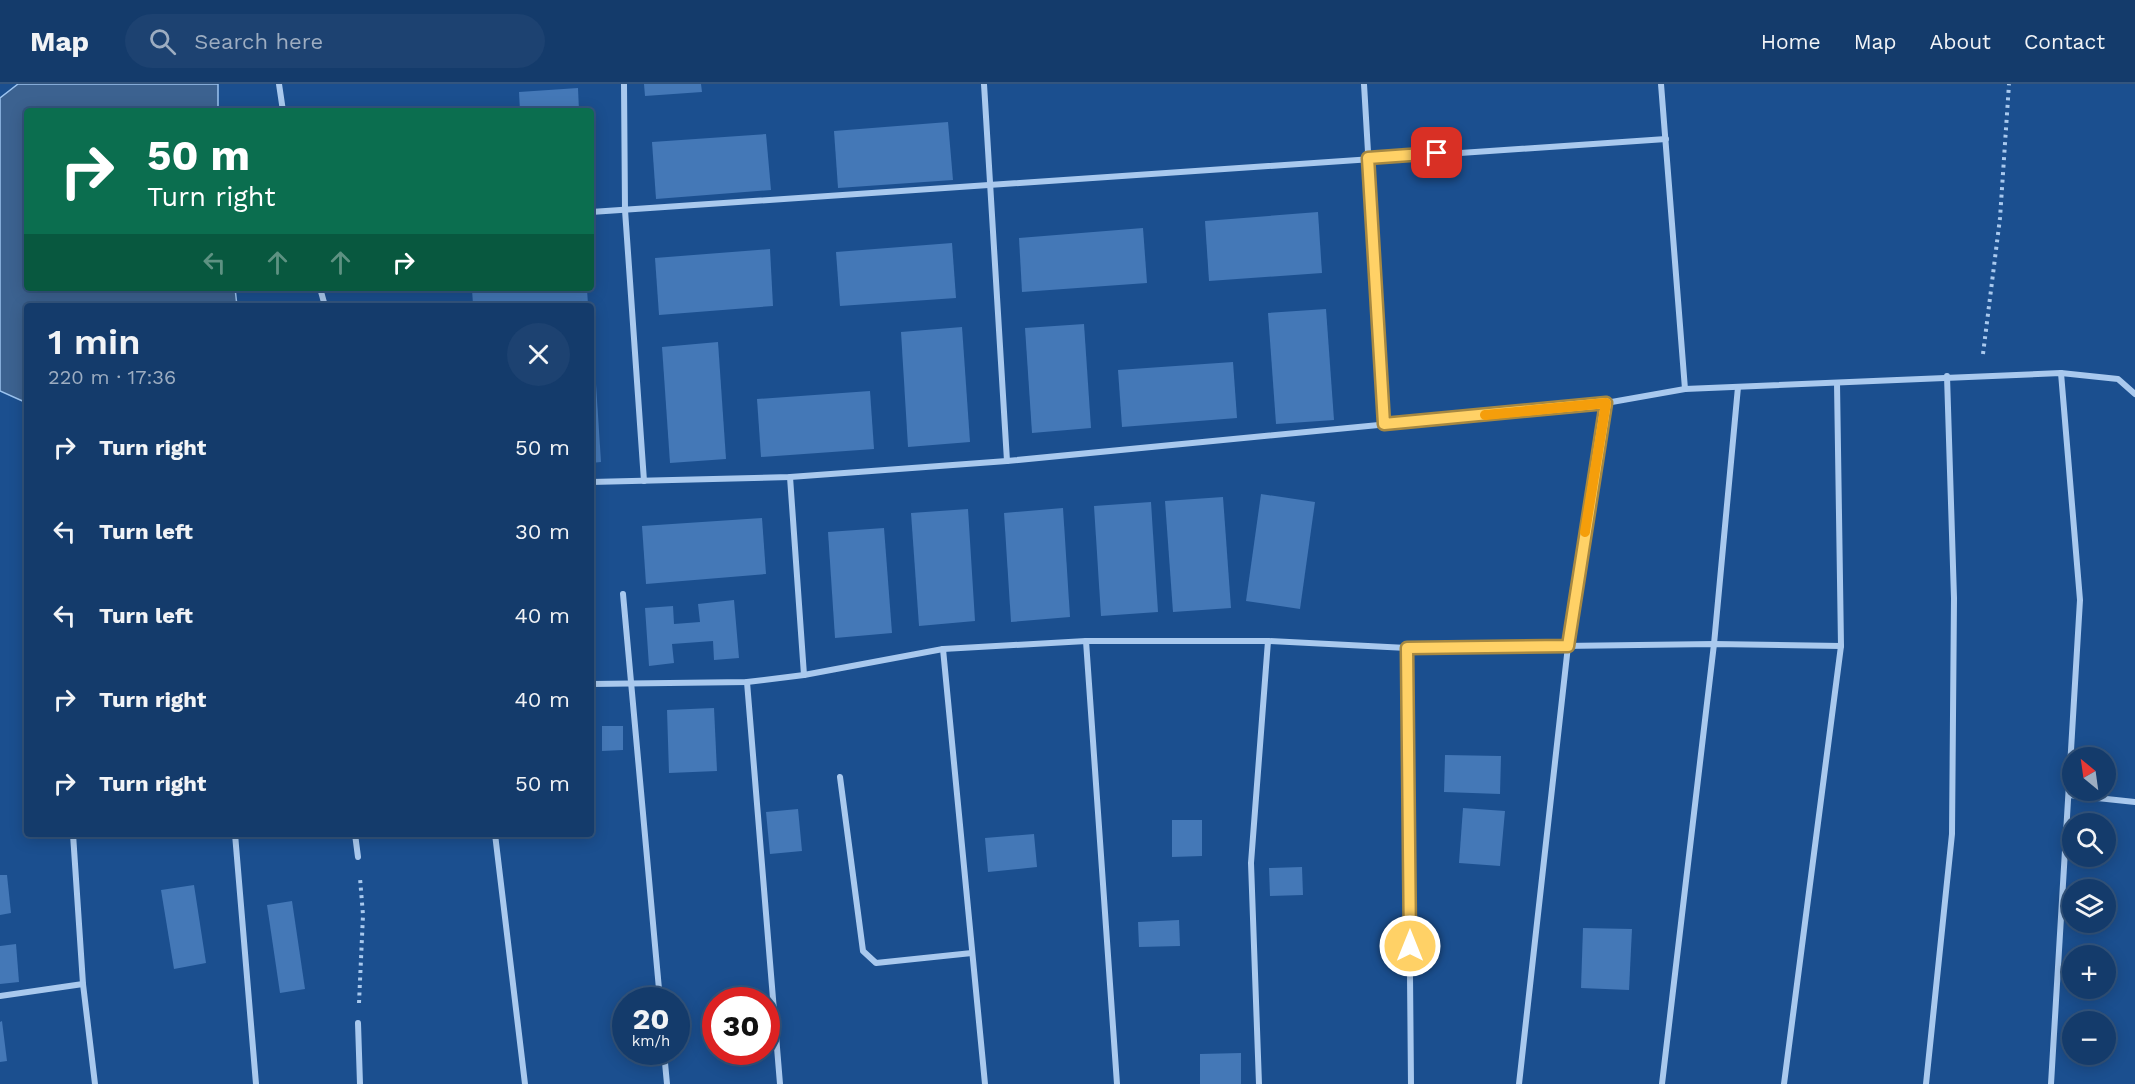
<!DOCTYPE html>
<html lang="en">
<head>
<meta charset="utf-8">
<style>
  :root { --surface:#143b6b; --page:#1d4271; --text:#f1f3f6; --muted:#9dadc1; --line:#33557e }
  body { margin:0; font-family:"Work Sans",sans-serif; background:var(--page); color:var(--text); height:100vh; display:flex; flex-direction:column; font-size:22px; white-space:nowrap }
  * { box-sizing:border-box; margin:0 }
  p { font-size:20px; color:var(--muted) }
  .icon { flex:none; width:33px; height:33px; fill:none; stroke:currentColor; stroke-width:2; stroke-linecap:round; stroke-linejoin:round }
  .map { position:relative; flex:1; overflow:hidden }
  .drawer { position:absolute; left:24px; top:219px; width:570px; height:534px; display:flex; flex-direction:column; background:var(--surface); border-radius:6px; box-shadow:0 3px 15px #0003,0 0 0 2px var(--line) }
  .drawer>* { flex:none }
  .banner { position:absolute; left:24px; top:24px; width:570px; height:183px; border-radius:6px; box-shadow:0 3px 15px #0003,0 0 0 2px var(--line); background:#0b6e4f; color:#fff; overflow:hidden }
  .needle { width:39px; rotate:331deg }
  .fabs { position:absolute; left:2062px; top:663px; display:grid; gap:12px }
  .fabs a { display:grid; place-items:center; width:54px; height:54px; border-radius:50%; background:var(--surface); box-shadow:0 3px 15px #0003,0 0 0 2px var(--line); font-size:30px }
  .speed { position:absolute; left:612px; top:903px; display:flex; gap:12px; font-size:30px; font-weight:700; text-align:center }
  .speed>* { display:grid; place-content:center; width:78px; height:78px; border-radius:50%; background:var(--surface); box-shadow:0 3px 15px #0003,0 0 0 2px var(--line); line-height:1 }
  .speed small { font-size:15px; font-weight:400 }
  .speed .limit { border:9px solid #d22; background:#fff; color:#111 }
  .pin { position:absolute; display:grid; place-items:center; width:51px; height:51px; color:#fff; margin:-26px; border-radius:12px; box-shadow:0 3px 9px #0006 }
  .me { position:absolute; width:66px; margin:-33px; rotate:0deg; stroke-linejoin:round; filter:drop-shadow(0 0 4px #0008) }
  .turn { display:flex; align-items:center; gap:21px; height:126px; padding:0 24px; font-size:27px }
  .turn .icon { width:78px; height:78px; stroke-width:2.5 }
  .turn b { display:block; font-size:42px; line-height:51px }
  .lanes { display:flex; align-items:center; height:57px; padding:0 24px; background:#0003; justify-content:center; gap:30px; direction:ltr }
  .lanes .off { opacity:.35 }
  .round { display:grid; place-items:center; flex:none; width:63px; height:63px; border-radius:32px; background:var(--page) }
  .overview { display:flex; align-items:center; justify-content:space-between; height:102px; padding:0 24px }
  h1 { font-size:36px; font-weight:600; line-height:45px }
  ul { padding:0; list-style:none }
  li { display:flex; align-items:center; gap:18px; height:84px; padding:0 24px }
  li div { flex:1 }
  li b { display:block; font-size:22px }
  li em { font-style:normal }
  header { display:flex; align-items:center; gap:36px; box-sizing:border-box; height:84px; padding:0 30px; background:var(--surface); border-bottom:2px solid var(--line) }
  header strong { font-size:28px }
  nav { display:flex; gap:33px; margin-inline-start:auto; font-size:21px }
  .search { width:420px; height:54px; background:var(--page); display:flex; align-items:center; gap:15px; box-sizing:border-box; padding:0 21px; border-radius:33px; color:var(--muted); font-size:22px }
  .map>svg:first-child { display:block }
  .water { fill:#3c6290; stroke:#9cc4f0; stroke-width:1.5 }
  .building { fill:#4478b7 }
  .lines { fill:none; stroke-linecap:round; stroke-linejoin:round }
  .path { stroke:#a9c9ee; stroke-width:4; stroke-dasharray:3 4.5; stroke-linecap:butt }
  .street { stroke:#a9c9ee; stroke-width:6 }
  .route-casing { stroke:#a68842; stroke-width:15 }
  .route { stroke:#ffd166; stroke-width:10 }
  .slow { stroke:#f59e0b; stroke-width:10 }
</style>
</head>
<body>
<header>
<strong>Map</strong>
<div class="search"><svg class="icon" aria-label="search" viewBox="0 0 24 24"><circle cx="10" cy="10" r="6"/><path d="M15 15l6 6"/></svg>Search here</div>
<nav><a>Home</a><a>Map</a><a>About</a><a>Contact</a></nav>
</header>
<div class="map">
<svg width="2135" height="1000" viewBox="0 0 2135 1000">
  <rect width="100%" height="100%" fill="#1b4f8f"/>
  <polygon class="water" points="18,0 218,0 218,27 27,27 27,204 235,204 237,222 27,222 27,319 0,307 0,14"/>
  <g class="building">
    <polygon points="644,0 701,0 702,8 645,12"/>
    <polygon points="578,4 579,27 520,27 519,8"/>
    <polygon points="948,38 953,96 838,104 834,47"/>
    <polygon points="766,50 771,106 656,115 652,58"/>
    <polygon points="1318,128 1322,189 1209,197 1205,137"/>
    <polygon points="1143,144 1147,199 1022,208 1019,154"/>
    <polygon points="952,159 956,214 840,222 836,168"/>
    <polygon points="770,165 773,222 659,231 655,174"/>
    <polygon points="472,204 587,204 588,222 473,222"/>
    <polygon points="1326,225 1334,336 1276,340 1268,229"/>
    <polygon points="1084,240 1091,344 1032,349 1025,244"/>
    <polygon points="962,243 970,358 908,363 901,248"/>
    <polygon points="718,258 726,375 670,379 662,263"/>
    <polygon points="591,269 594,269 601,378 591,379"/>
    <polygon points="1233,278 1237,334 1122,343 1118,286"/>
    <polygon points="870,307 874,365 761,373 757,315"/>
    <polygon points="1261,410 1315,418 1300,525 1246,517"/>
    <polygon points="1223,413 1231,524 1173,528 1165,417"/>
    <polygon points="1151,418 1158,528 1101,532 1094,422"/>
    <polygon points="1063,424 1070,533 1011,538 1004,429"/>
    <polygon points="968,425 975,537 919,542 911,429"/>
    <polygon points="762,434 766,490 646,500 642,442"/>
    <polygon points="884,444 892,549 835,554 828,448"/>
    <polygon points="734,516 739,574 714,576 713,557 672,560 674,579 649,582 645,524 673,522 674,540 700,538 698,520"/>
    <polygon points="714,624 717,687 669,689 667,626"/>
    <polygon points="602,642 623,642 623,666 602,667"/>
    <polygon points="1445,671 1501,672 1500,710 1444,708"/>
    <polygon points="1463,724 1505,727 1500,782 1459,779"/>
    <polygon points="798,725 802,767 770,770 766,728"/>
    <polygon points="1172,736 1202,736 1202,772 1172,773"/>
    <polygon points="1034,750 1037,783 988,788 985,754"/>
    <polygon points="1302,783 1303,811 1270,812 1269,784"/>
    <polygon points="0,791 7,791 11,829 0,831"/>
    <polygon points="194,801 206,879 174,885 161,806"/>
    <polygon points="292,817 305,905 280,909 267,821"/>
    <polygon points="1179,836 1180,862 1139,863 1138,838"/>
    <polygon points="1583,844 1632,845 1629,906 1581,904"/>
    <polygon points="16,860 19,898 0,900 0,862"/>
    <polygon points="2,937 7,977 0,978 0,938"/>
    <polygon points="1241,969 1241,1000 1200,1000 1200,970"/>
  </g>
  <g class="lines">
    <g class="path">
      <polyline points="1983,270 2000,134 2009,0"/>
      <polyline points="359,919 363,831 360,794"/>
    </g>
    <g class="street">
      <polyline points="279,0 283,27"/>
      <polyline points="624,0 625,126 644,397"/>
      <polyline points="984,0 1007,377"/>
      <polyline points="1364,0 1384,340"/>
      <polyline points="1661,0 1685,305"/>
      <polyline points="591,128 1666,55"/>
      <polyline points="320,204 325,222"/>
      <polyline points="790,393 804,591"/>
      <polyline points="591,398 790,393 1007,377 1606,319 1685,305 2061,289 2118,295 2135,310"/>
      <polyline points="623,510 660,916"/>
      <polyline points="1086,557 1117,1000"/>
      <polyline points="1407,564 1411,1000"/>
      <polyline points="943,565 985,1000"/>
      <polyline points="747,598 780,1000"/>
      <polyline points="591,600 747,598 804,591 943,565 1086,557 1268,557 1407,564 1714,560 1841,562"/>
      <polyline points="840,693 863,867 876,879 972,869"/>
      <polyline points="2069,711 2135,718"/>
      <polyline points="73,750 83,900 95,1000"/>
      <polyline points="235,750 256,1000"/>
      <polyline points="355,750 358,773"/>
      <polyline points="495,750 525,1000"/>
      <polyline points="0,912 83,900"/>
      <polyline points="358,939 360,1000"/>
      <polyline points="664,968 667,1000"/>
      <polyline points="1259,1000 1251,779 1268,557"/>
      <polyline points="1519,1000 1568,562 1606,319"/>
      <polyline points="1662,1000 1714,560 1738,303"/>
      <polyline points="1784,1000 1841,562 1837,299"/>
      <polyline points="1926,1000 1952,750 1954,514 1947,292"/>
      <polyline points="2051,1000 2080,516 2061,289"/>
    </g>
  </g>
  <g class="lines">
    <g class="route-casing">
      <polyline id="route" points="1410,862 1407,564 1568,562 1606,319 1384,340 1368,74 1437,69"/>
    </g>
    <use href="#route" class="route"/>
    <polyline class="slow" points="1485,331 1606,319 1585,448"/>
  </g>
</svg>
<div class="fabs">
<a><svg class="needle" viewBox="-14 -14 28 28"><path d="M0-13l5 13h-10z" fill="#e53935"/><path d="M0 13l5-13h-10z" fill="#9dadc1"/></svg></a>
<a><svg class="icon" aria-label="search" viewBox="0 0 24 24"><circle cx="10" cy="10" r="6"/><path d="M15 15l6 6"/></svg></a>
<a><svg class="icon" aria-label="layers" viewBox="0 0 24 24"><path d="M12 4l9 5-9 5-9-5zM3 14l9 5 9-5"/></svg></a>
<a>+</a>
<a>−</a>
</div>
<div class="speed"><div>20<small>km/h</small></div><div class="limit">30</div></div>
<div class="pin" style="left:1437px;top:69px;background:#d93025"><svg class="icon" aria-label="arrive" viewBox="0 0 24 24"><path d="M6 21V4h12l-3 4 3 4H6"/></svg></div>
<svg class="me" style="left:1410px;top:862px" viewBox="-20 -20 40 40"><circle r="17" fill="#ffd166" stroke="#fff" stroke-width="3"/><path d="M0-11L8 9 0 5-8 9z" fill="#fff"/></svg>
<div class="banner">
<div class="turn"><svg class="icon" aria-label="right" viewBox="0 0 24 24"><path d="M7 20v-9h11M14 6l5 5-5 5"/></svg><div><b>50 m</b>Turn right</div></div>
<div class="lanes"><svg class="icon off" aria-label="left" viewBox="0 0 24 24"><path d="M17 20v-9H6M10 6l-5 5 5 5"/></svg><svg class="icon off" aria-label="ahead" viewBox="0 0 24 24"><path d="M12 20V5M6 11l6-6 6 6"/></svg><svg class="icon off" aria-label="ahead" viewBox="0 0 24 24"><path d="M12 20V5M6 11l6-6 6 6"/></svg><svg class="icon" aria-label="right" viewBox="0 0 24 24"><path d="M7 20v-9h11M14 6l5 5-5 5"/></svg></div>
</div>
<section class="drawer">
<div class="overview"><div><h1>1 min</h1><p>220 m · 17:36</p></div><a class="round"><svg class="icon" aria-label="close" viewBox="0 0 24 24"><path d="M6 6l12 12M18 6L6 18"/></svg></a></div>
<ul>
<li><svg class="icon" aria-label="right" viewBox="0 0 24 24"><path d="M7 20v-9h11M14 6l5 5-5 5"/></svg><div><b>Turn right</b></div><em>50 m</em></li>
<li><svg class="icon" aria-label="left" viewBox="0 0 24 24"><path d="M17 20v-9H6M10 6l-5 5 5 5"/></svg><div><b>Turn left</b></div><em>30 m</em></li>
<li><svg class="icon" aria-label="left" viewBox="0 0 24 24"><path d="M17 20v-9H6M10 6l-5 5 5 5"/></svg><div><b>Turn left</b></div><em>40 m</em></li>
<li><svg class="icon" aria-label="right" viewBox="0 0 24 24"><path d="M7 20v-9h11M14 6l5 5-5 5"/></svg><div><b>Turn right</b></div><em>40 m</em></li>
<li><svg class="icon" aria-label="right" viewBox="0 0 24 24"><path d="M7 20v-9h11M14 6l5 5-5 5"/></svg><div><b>Turn right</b></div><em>50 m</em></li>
</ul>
</section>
</div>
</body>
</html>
